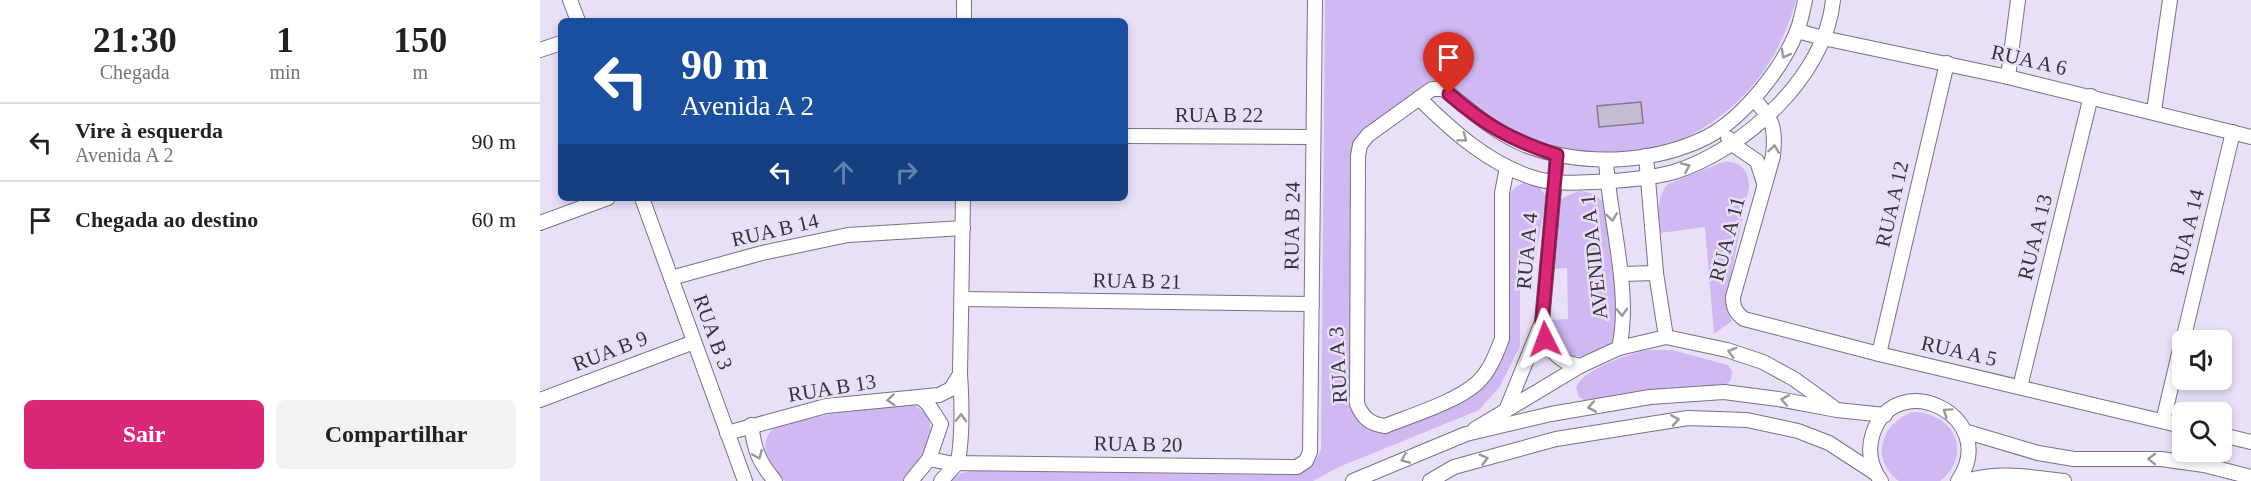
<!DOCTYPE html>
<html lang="pt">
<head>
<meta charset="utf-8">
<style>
  :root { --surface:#fff; --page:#f2f2f2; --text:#202124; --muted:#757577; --line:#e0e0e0; --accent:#db2777 }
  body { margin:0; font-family:Georgia,serif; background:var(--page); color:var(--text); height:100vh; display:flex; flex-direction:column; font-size:22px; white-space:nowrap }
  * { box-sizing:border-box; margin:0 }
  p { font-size:20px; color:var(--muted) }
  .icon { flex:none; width:33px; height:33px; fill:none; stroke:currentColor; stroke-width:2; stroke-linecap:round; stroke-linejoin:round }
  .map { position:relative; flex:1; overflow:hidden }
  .side { display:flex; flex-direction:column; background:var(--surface); width:540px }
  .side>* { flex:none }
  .guide { position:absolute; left:18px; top:18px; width:570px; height:183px; border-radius:9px; box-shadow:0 3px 9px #0003; background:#1a4fa0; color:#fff; overflow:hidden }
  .fabs { position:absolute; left:1632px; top:330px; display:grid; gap:12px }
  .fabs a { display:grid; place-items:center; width:60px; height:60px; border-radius:9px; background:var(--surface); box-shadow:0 3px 9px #0003; font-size:30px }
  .pin { position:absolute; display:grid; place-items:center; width:51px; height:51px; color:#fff; margin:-62px -26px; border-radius:50% 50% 50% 0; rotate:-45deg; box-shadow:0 0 6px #0007 }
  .pin .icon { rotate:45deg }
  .me { position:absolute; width:66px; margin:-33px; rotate:357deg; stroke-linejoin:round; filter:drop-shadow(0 0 4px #0008) }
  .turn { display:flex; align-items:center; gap:21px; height:126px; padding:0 24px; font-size:27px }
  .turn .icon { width:78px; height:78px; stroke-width:2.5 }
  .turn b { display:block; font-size:42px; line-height:51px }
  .lanes { display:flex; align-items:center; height:57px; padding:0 24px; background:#0003; justify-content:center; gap:30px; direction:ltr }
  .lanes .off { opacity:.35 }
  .eta { display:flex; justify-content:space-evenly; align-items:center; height:102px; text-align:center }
  .eta b { font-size:36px; font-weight:700; line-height:42px }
  .primary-button { display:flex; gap:12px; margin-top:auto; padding:12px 24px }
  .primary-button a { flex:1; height:69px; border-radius:9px; background:var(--accent); color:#fff; font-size:24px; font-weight:700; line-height:69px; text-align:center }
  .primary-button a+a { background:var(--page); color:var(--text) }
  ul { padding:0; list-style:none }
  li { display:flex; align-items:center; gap:18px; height:78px; padding:0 24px; border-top:2px solid var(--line) }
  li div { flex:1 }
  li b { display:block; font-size:22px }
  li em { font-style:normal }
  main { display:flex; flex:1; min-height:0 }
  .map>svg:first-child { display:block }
  .green { fill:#d0b8f3 }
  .building { fill:#c4bcd2; stroke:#81798d; stroke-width:1.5 }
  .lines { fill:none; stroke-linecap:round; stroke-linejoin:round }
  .minor-casing { stroke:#787084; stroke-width:16 }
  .minor { stroke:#fff; stroke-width:14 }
  .oneway { stroke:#9a989d }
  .route-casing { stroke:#8e194d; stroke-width:15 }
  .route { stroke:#db2777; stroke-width:10 }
  .labels { text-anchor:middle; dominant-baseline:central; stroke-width:5; stroke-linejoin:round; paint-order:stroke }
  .street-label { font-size:21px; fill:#35323b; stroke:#e9e0f7 }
</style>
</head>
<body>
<main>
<section class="side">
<div class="eta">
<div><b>21:30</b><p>Chegada</p></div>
<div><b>1</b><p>min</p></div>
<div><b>150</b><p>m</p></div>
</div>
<ul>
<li><svg class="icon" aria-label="left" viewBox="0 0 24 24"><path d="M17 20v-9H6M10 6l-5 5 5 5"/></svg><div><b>Vire à esquerda</b><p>Avenida A 2</p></div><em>90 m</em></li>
<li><svg class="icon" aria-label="arrive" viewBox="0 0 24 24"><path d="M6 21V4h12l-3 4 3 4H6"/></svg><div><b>Chegada ao destino</b></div><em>60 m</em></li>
</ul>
<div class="primary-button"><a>Sair</a><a>Compartilhar</a></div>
</section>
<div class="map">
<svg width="1711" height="481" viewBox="0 0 1711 481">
  <rect width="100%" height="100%" fill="#e9e0f7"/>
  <g class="green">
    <path d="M 785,0 L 1256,0 C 1213,163 1024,208 911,84 L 900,84 L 813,151 L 811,408 C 818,425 830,434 849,433 L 939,392 L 946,383 L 967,339 L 970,194 C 980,177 1000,180 1006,198 L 996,255 L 980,259 L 980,346 L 960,386 L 939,410 L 799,467 L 773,481 L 410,481 L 419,474 L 430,471 L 753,475 C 767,471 776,463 781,449 Z"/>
    <path d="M 1183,162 C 1199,160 1210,171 1209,187 L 1186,299 L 1188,313 L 1192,321 L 1174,334 L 1165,227 L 1120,233 C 1119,215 1115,198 1128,184 Z"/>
    <path d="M 1041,191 L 1054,194 L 1064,202 L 1079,324 C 1078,328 1077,334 1076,338 C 1073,344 1066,346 1061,349 C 1030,365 1012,354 1012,320 L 1028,319 L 1027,268 L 1015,269 C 1014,256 1013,217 1017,206 C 1020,197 1032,193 1041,191 Z"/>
    <path d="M 1107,350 L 1132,350 L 1188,365 L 1192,371 L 1191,380 L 1184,386 L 1046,401 L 1039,397 L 1036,388 C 1040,371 1090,353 1107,350 Z"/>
    <path d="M 374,405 L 387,414 C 398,436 379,466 363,481 L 245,481 C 229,466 215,444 235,427 L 303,411 Z"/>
    <path d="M 1373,412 C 1414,412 1434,455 1400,481 L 1359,481 C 1329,459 1341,423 1373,412 Z"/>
  </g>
  <polygon class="building" points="1101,102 1103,123 1059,127 1057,106"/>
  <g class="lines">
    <g class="minor-casing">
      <g id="minor">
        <polyline points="30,0 38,21"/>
        <polyline points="424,21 424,0"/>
        <polyline points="1257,31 1283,38 1468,77 1711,137"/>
        <polyline points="0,50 21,43"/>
        <polyline points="1468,77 1478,0"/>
        <path d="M 879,98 C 912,131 949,164 994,178 C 1013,184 1033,183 1053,182 C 1079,181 1108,179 1134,172 C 1204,150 1286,76 1293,0"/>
        <path d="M 1213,99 C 1233,118 1236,128 1233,156 L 1193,297 C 1193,308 1196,313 1204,319 L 1339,354 L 1642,426"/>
        <polyline points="1614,111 1630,0"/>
        <polyline points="585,136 773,137"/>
        <polyline points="1188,138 1192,144 1217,161 1224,183"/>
        <path d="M 1017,155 L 1002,322 C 1006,345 1015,362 1040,366"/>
        <polyline points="1106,156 1116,273 1126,337"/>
        <path d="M 1066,160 C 1069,218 1092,293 1079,348"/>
        <path d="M 967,167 L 962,193 L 962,339 C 956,354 950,371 937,383 C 918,401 870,416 845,426 C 830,424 823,418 817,404 L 818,156 L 820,145 L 828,135 L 892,89 L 903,89 C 932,111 950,130 985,145 C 1016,157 1050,161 1083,159 C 1112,157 1141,150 1167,137 C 1203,118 1242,69 1257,31 C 1261,21 1263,10 1265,0"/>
        <polyline points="102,198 205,481"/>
        <polyline points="0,223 68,198"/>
        <polyline points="1081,274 1116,273"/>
        <polyline points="131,278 222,253 308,235 423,228"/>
        <polyline points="422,299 772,304"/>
        <polyline points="1643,340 1693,132"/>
        <polyline points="1339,354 1407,63"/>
        <polyline points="1480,387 1551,96"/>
        <polyline points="0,400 154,342"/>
        <polyline points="967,408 1002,322"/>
        <polyline points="1623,421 1642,341"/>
        <path d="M 211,425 C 215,451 218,461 235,481"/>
        <polyline points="935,429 1040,366 1079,348 1126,337 1187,350 1223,362 1254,379 1293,407"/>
        <polyline points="1424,431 1498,453 1534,459 1621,459 1664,465 1711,477"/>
        <polyline points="187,433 286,406 399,395 411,389 420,374"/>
        <polyline points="1682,435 1711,442"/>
        <polyline points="389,459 409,463 757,467 766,461 770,452 775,0"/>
        <path d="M 418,462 C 423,433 422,403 420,374 L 423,198"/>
        <polyline points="371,481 389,459 401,424 388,404 380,397"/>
        <polyline points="401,481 418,462"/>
        <polyline points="813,481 926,434 1011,414 1110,397 1184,392 1238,399 1297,410 1345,415"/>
        <polyline points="890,481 914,467 1016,439 1148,418 1207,420 1258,431 1289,443 1335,473"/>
        <path d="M 1341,481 C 1330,466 1327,451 1333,433 C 1356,366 1462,416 1418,481"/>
        <path d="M 1426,481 C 1459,471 1490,477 1524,481"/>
      </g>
    </g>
    <use href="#minor" class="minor"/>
  </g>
  <defs><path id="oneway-chevron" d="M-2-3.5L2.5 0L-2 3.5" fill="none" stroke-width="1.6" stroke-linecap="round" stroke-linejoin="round" transform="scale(1.5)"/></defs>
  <g class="oneway">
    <use href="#oneway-chevron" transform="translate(1245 54) rotate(119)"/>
    <use href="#oneway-chevron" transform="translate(923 138) rotate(37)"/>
    <use href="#oneway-chevron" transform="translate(1234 149) rotate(-82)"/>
    <use href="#oneway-chevron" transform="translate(1146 167) rotate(-23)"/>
    <use href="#oneway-chevron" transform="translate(1072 217) rotate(82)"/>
    <use href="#oneway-chevron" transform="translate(1082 312) rotate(88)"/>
    <use href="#oneway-chevron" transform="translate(1192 352) rotate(-164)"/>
    <use href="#oneway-chevron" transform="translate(351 400) rotate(175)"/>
    <use href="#oneway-chevron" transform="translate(1245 400) rotate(-170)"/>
    <use href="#oneway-chevron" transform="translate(1052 407) rotate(170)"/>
    <use href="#oneway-chevron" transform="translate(1407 412) rotate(-145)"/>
    <use href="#oneway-chevron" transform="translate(421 418) rotate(-88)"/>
    <use href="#oneway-chevron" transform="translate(1135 420) rotate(-9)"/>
    <use href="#oneway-chevron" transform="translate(218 455) rotate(67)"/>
    <use href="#oneway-chevron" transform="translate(865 459) rotate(157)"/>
    <use href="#oneway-chevron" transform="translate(944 459) rotate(-15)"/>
    <use href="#oneway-chevron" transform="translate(1612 459) rotate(-179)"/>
  </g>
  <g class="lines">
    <g class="route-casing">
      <path id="route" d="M 909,94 C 945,125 971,140 1017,155 L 1002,322 L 1005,339"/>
    </g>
    <use href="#route" class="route"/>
  </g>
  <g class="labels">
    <g class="street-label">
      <text transform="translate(1489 60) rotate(13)">RUA A 6</text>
      <text x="679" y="115">RUA B 22</text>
      <text transform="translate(1352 204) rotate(-77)">RUA A 12</text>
      <text transform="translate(752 226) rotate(-89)">RUA B 24</text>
      <text transform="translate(235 230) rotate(-13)">RUA B 14</text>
      <text transform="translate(1647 232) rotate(-76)">RUA A 14</text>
      <text transform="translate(1495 237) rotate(-76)">RUA A 13</text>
      <text transform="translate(1187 239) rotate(-75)">RUA A 11</text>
      <text transform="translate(987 251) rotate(-85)">RUA A 4</text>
      <text transform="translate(1054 257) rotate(-96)">AVENIDA A 1</text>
      <text transform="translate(597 281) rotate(1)">RUA B 21</text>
      <text transform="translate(173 332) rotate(70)">RUA B 3</text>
      <text transform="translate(70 351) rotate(-21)">RUA B 9</text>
      <text transform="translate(1419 351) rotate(13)">RUA A 5</text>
      <text transform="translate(798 365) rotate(-93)">RUA A 3</text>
      <text transform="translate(292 388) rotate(-9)">RUA B 13</text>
      <text transform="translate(598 444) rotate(1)">RUA B 20</text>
    </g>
  </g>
</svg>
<div class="fabs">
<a><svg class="icon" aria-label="sound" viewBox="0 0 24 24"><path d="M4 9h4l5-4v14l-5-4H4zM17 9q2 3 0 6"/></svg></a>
<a><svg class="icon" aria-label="search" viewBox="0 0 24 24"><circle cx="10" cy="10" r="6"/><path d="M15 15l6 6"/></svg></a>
</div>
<div class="pin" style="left:909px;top:94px;background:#d93025"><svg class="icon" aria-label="arrive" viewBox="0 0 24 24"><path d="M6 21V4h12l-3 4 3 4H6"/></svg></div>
<svg class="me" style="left:1005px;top:339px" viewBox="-20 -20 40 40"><path d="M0-17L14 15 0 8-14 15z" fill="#db2777" stroke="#fff" stroke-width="4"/></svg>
<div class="guide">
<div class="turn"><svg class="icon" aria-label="left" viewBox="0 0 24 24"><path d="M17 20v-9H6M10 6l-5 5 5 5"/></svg><div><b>90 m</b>Avenida A 2</div></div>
<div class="lanes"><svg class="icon" aria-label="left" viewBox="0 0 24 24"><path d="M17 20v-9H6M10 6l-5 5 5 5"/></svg><svg class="icon off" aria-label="ahead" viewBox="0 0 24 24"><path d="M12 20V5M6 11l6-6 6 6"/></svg><svg class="icon off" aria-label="right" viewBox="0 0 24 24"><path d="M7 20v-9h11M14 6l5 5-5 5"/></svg></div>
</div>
</div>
</main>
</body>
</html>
